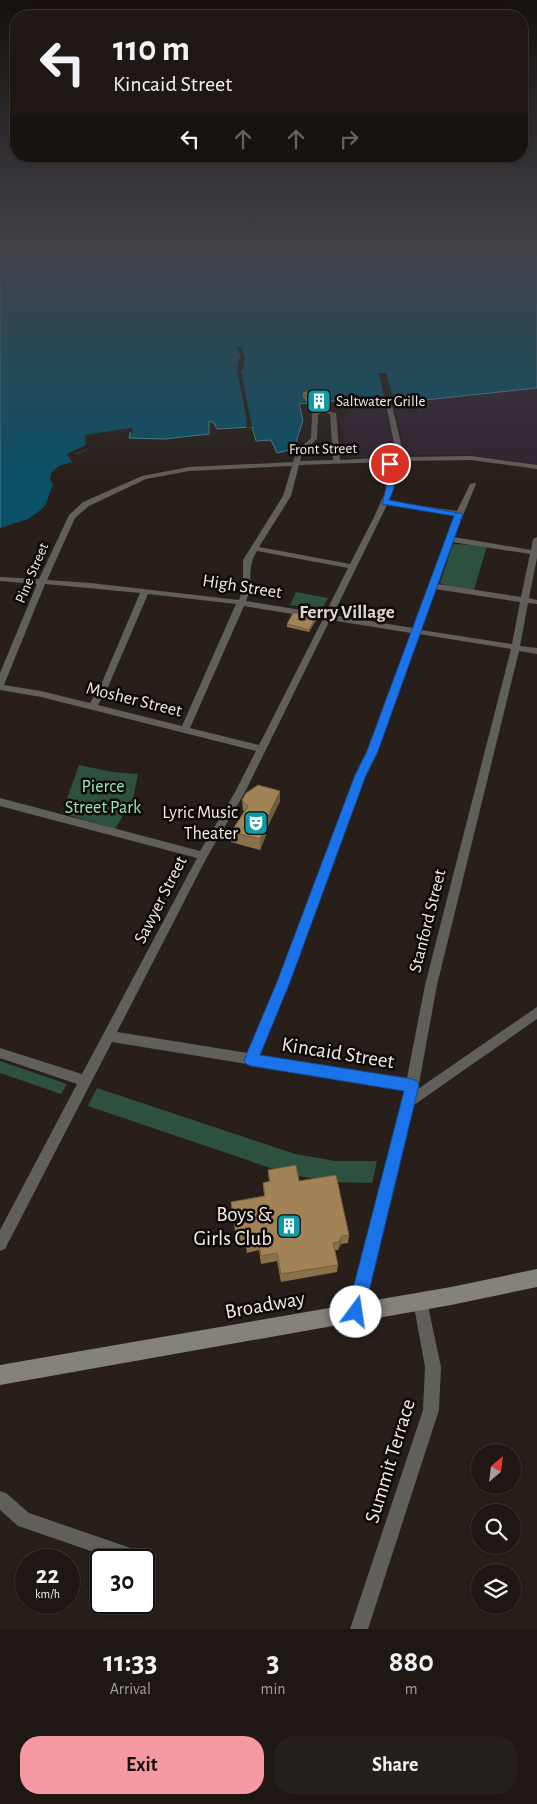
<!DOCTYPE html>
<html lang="en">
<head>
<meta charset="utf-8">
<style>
  :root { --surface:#1e1714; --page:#26201d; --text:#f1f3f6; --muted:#a19fa0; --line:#3c3634; --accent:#f49aa0 }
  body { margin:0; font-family:"Alegreya Sans",sans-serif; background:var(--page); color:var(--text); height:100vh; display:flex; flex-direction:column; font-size:19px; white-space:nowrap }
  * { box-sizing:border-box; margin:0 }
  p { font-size:16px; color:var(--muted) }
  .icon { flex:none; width:28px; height:28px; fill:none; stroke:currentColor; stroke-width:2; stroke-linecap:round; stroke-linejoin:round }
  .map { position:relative; height:1629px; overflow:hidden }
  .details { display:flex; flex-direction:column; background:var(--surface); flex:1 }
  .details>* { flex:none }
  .hud { position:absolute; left:10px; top:10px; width:518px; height:152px; border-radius:20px; box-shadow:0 1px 4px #0004,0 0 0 1px var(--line); background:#1e1714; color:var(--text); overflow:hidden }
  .needle { width:32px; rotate:28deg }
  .controls { position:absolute; left:471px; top:1444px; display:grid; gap:10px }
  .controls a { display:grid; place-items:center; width:50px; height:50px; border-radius:50%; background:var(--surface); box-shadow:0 1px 4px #0004,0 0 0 1px var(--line); font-size:25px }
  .speed { position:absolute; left:15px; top:1549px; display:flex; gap:10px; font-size:25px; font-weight:700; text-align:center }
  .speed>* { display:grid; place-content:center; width:65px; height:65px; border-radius:50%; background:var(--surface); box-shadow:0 1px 4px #0004,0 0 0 1px var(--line); line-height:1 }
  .speed small { font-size:12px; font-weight:400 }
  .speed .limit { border:2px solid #111; border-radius:8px; background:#fff; color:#111 }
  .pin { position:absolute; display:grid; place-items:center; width:42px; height:42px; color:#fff; margin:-21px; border:2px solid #fff; border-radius:50%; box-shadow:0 1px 5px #0007 }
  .me { position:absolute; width:55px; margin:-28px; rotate:14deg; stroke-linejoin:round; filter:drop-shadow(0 0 4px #0008) }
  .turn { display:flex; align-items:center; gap:18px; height:105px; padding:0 20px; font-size:22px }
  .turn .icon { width:65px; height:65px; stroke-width:2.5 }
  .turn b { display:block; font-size:35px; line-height:42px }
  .lanes { display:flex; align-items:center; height:48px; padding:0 20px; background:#0003; justify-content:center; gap:25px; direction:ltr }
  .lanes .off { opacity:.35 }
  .eta { display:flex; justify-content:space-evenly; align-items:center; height:85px; text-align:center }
  .eta b { font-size:30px; font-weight:600; line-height:35px }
  .primary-button { display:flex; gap:10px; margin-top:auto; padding:10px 20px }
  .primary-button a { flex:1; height:58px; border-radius:20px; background:var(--accent); color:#111; font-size:20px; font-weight:600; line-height:58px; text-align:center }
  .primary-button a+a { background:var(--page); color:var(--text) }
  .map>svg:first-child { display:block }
  .industrial { fill:#30232f }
  .green { fill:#2e503e }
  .water { fill:#0a5066; stroke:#507f8e }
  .pier { fill:#281f1a }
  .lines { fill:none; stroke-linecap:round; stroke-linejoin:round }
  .street { fill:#605f5a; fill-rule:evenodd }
  .secondary { fill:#84827a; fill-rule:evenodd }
  .wall { fill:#8a7149 }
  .shaded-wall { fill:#715c3c }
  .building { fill:#a18355; stroke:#715c3c }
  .route { fill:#1a73e8; stroke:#114b97 }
  .labels { text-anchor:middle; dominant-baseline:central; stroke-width:5; stroke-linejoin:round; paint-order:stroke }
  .far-poi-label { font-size:15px; fill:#f4edea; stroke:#0e0a07; text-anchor:start }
  .far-street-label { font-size:15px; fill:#f4edea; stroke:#0e0a07 }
  .street-label { font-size:18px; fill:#f4edea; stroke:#0e0a07 }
  .park-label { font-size:18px; fill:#96e8ba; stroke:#0e0a07 }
  .poi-label { font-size:18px; fill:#f4edea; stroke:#0e0a07; text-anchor:end }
  .neighbourhood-label { font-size:19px; font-weight:bold; fill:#e2d5ce; stroke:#0e0a07 }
  .near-street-label { font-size:21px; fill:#f4edea; stroke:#0e0a07 }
  .near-poi-label { font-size:21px; fill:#f4edea; stroke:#0e0a07; text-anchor:end }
</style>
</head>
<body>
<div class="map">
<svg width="537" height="1629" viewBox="0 0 537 1629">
  <rect width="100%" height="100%" fill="#281f1a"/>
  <g class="industrial">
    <polygon points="537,388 537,464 468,455 405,455 393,403"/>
    <polygon points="384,400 396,454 392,457 349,458 341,423 348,409"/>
  </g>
  <g class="green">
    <polygon points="453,544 487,546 474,590 447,586 440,583"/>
    <polygon points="296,592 328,598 322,610 290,605"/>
    <polygon points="79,765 112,772 138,774 133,799 115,829 62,813"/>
    <polygon points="0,1061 67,1084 61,1094 0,1073"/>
    <polygon points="97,1088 295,1154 335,1161 377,1161 372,1183 331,1182 288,1174 88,1106"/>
  </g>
  <polygon class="water" points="0,252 537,252 537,388 350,408 344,400 299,404 303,420 294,449 277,453 271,440 256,441 252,427 217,429 214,423 209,421 209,434 165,439 129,438 131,430 90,435 88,448 72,456 75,460 59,471 47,507 31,519 0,529"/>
  <g class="pier">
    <polygon points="236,347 241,347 245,357 243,370 241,371 252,427 246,428 247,421 237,370 239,358 241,357"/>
    <polygon points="379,373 386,373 395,403 381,404 376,398 384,396"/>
    <polygon points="132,428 133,433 128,431 92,436 91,447 76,454 75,465 62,471 60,474 59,485 49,508 31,522 0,532 0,528 28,519 42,509 46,504 53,484 50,480 51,473 59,466 72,462 67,454 86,445 85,435"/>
  </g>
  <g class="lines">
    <g class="street">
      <path d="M 389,403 L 392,405 L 404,457 L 471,456 L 537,465 L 537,469 L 471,460 L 392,461 L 393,488 L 388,501 L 457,511 L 470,484 L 475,483 L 476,484 L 454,537 L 531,550 L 533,539 L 537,537 L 537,558 L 529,598 L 537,600 L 537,604 L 528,603 L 520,646 L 537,648 L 537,654 L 519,651 L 437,985 L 418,1089 L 537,1007 L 537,1019 L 414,1105 L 361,1317 L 356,1319 L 351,1317 L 349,1312 L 405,1090 L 112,1042 L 5,1249 L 0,1251 L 0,1230 L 77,1084 L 0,1058 L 0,1048 L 82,1074 L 197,858 L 0,806 L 0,798 L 200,851 L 234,794 L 256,751 L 41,697 L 0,690 L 0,673 L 37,584 L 0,581 L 0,577 L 39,579 L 69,515 L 83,502 L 142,476 L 189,467 L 293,462 L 297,451 L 311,438 L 312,414 L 318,409 L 336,413 L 340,460 L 397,457 L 386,405 ZM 321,412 L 330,414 L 333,460 L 300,461 L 302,453 L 317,439 L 318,415 ZM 386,462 L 387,488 L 374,517 L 350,564 L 259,547 L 291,496 L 299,465 ZM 292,466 L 283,496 L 243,560 L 243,588 L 239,600 L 91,583 L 47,580 L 75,518 L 89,506 L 146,479 L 189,471 ZM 387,505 L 455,515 L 413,628 L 333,615 ZM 452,542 L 530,554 L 521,597 L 437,584 ZM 257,551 L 348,568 L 325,614 L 246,601 C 255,581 245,570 257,551 ZM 45,584 L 140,593 L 100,687 L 90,703 L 41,691 L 4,685 ZM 435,589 L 520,602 L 512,644 L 421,630 ZM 148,594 L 236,604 L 182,726 L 98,705 L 108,687 ZM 244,606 L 323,619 L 259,745 L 190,728 ZM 330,620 L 411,633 L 368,751 L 356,775 L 277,982 L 248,1053 L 117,1032 L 207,857 L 244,794 ZM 419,634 L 511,649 L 425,985 L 407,1078 L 259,1055 L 289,982 L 366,775 L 378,751 Z"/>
      <polygon points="420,1294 425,1296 427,1301 441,1367 439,1410 368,1629 350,1629 423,1410 425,1367 413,1301 415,1296"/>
      <polygon points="0,1491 6,1493 29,1513 148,1554 151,1560 148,1566 144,1568 144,1560 117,1560 24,1528 18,1526 0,1510"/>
    </g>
    <polygon class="secondary" points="537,1269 537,1287 451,1305 0,1385 0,1365 451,1287"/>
  </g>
  <g class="wall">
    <polygon points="303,392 321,400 320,405 310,407 303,397"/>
    <polygon points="316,620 309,632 287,627 287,624"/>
    <polygon points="280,791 280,801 266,830 266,835 260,850 231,842 231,832 244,812 243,810 242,800"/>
    <polygon points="268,1170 299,1181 349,1235 348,1243 341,1244 338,1250 335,1250 338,1265 337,1272 281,1282 277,1261 261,1264 259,1250 247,1253 245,1241 237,1243 231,1202 264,1196 263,1183 269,1182"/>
  </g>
  <g class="shaded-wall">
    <polygon points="321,400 320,405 310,407 310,402"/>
    <polygon points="316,617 316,620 309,632 309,630"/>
    <polygon points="280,791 280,801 266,830 266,835 260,850 260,839 264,824"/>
    <polygon points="342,1236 341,1244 338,1250 339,1242"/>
  </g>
  <g class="building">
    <polygon points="320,391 321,400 310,402 303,392"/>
    <polygon points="293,613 316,617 309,630 287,624"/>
    <polygon points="258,785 280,791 264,824 266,825 260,839 231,832 248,806 242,800 246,793"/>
    <polygon points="296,1165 299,1181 336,1175 349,1235 342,1236 339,1242 333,1243 338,1265 281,1274 277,1253 261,1256 259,1242 246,1245 245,1233 236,1235 231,1202 265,1196 263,1183 270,1181 268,1170"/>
  </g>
  <linearGradient id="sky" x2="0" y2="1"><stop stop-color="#16110e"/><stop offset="0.52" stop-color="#424249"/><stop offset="1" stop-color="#424249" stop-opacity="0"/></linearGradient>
  <rect width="537" height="481" fill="url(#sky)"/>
  <polygon class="route" points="390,462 394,464 394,488 389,500 463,514 378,751 366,775 290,982 260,1055 412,1079 417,1081 419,1085 364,1312 361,1317 356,1320 350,1317 347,1312 404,1091 251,1066 246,1064 244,1060 277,982 355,775 367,751 454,516 382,504 386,488 386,464"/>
  <defs>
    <g id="building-square" transform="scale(1.25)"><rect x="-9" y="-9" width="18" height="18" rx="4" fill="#0f9aa8" stroke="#0e0a07"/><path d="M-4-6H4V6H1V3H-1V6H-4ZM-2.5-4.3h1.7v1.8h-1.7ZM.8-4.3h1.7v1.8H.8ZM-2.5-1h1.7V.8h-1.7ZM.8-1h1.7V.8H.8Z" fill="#fff"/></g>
    <g id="theatre-square" transform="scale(1.25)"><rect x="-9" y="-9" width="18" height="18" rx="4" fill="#0f9aa8" stroke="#0e0a07"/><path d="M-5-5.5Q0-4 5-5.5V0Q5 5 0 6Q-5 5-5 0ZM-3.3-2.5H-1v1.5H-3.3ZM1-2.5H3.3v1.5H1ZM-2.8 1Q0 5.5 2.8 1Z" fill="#fff"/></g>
  </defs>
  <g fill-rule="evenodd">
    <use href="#building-square" x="319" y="401"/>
    <use href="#theatre-square" x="256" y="823"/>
    <use href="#building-square" x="289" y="1226"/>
  </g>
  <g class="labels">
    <g class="far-poi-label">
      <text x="336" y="401">Saltwater Grille</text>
    </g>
    <g class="far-street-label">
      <text transform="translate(323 449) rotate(-1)">Front Street</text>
      <text transform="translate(32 573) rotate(-67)">Pine Street</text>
    </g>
    <g class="street-label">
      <text transform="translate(242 587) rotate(9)">High Street</text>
      <text transform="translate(134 700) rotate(14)">Mosher Street</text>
      <text transform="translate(161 900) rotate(-63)">Sawyer Street</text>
      <text transform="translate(428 921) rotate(-76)">Stanford Street</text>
    </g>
    <g class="park-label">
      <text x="103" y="787">Pierce<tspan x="103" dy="21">Street Park</tspan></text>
    </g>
    <g class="poi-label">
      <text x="238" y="813">Lyric Music<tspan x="238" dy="21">Theater</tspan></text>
    </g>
    <g class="neighbourhood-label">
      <text x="347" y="612">Ferry Village</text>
    </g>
    <g class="near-street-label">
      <text transform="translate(338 1053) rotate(9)">Kincaid Street</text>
      <text transform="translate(265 1305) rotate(-10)">Broadway</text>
      <text transform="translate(390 1461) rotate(-73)">Summit Terrace</text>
    </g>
    <g class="near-poi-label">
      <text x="272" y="1214">Boys &amp;<tspan x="272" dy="24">Girls Club</tspan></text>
    </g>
  </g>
</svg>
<div class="controls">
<a><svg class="needle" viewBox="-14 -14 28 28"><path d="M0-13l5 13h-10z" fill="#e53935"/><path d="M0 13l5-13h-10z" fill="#a19fa0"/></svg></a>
<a><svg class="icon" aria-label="search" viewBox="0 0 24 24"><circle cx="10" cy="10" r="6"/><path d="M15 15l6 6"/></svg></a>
<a><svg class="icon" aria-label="layers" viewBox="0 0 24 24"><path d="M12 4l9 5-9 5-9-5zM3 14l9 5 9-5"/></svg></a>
</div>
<div class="speed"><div>22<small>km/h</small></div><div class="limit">30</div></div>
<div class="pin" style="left:390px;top:464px;background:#d93025"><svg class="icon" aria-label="arrive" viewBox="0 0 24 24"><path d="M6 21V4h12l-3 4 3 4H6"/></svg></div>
<svg class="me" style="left:356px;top:1312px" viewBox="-20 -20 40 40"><circle r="19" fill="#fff"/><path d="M0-13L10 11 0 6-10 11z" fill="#1a73e8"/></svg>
<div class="hud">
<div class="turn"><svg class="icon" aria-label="left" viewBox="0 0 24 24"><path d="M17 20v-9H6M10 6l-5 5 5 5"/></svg><div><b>110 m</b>Kincaid Street</div></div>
<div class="lanes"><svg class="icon" aria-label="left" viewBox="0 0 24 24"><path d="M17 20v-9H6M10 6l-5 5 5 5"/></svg><svg class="icon off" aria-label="ahead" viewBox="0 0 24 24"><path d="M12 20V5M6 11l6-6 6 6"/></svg><svg class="icon off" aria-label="ahead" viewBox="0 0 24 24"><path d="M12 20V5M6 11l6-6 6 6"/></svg><svg class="icon off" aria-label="right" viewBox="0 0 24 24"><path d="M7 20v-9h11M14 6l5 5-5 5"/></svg></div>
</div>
</div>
<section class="details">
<div class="eta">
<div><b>11:33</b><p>Arrival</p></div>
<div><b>3</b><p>min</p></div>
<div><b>880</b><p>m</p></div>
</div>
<div class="primary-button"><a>Exit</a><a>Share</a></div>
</section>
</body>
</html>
